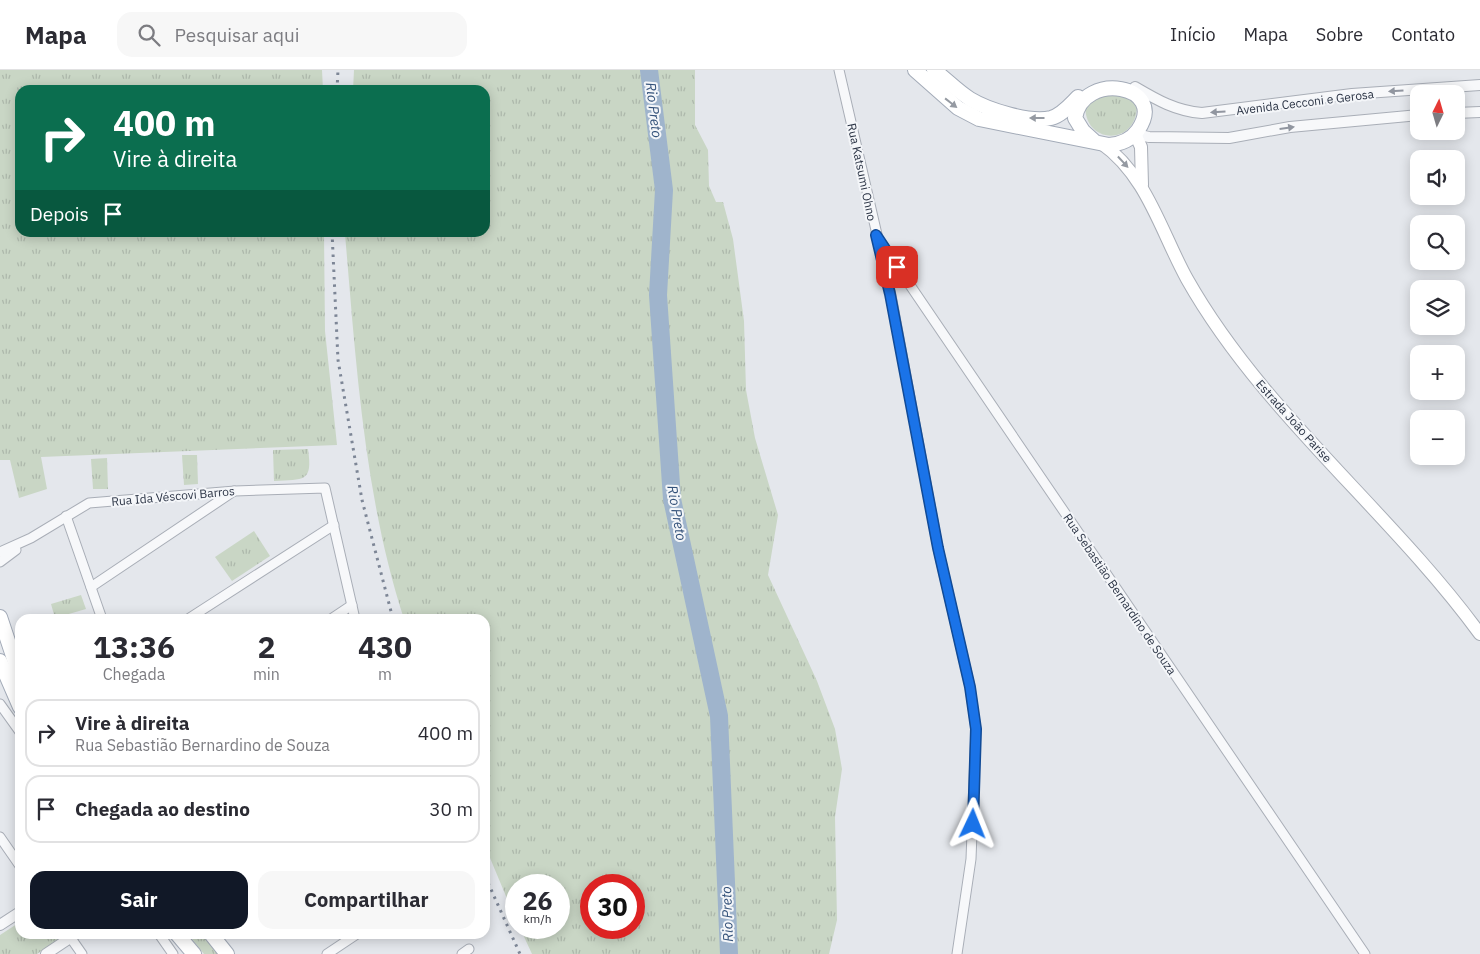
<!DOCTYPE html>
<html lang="pt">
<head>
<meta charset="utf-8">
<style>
  :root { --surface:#fff; --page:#f7f7f7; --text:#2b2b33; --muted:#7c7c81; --line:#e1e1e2; --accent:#111827 }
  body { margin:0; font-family:"IBM Plex Sans",sans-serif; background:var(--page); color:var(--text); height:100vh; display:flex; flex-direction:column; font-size:19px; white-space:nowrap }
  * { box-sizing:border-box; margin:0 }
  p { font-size:16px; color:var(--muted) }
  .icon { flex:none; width:28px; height:28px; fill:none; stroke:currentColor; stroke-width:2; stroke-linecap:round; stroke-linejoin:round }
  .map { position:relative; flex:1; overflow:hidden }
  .sheet { position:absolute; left:15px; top:544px; width:475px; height:325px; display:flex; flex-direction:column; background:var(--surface); border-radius:15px; box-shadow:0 2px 12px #0003 }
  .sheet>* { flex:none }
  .guide { position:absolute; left:15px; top:15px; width:475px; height:152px; border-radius:15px; box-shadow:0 2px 12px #0003; background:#0b6e4f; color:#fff; overflow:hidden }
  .needle { width:32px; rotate:5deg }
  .tools { position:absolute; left:1410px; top:15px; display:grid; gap:10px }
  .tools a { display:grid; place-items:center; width:55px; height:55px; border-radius:10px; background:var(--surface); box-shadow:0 2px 12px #0003; font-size:25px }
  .speed { position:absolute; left:505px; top:804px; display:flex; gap:10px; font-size:25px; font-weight:700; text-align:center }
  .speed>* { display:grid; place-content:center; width:65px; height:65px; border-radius:50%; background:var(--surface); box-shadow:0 2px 12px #0003; line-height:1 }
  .speed small { font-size:12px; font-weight:400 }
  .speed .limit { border:8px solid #d22; background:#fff; color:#111 }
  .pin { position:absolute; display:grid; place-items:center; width:42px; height:42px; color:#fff; margin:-21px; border-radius:10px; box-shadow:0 2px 8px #0006 }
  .me { position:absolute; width:55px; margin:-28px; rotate:2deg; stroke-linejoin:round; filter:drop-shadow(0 0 4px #0008) }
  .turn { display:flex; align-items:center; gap:18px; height:105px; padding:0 15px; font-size:22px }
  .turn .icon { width:65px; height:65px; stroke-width:2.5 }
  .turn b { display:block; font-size:35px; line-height:42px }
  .then { display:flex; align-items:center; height:48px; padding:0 15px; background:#0003; gap:10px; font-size:19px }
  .eta { display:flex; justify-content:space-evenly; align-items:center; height:85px; text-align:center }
  .eta b { font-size:30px; font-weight:700; line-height:35px }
  .action { display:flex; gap:10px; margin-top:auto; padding:10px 15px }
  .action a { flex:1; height:58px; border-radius:15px; background:var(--accent); color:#fff; font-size:20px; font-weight:700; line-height:58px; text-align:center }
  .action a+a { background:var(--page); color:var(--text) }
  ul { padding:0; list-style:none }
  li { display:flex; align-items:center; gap:15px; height:68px; margin:0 10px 8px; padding:0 5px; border:2px solid var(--line); border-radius:15px }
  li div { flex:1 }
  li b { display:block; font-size:19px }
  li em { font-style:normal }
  header { display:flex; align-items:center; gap:30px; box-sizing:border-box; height:70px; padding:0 25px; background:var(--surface); border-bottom:1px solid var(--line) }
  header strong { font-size:24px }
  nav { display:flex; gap:28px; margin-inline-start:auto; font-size:18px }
  .search { width:350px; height:45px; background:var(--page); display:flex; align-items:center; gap:12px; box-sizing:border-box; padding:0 18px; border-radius:15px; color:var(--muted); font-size:19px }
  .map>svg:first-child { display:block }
  .grass { fill:url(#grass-tufts); fill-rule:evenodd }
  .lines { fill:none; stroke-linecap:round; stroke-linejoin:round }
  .river { stroke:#9fb4cc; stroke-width:18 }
  .minor-casing { stroke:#a9aeb7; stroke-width:11 }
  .tertiary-casing { stroke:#a9aeb7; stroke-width:12 }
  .secondary-casing { stroke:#a9aeb7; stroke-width:14 }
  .primary-casing { stroke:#a3abb8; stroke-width:16 }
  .minor { stroke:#f7f8fa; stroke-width:9 }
  .tertiary { stroke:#f7f8fa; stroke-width:10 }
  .secondary { stroke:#fff; stroke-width:12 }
  .primary { stroke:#fff; stroke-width:14 }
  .rail { stroke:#7d8696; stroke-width:3; stroke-dasharray:2.5 5; stroke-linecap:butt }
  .oneway { fill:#9196a0 }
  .oneway2 { fill:#959aa2 }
  .route-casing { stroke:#114b97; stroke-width:12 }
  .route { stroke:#1a73e8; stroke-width:9 }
  .labels { text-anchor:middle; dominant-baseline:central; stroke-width:4; stroke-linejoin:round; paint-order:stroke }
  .street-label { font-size:12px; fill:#2b3445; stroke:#f4f6f9 }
  .water-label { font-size:14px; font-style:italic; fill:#34527a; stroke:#f4f6f9 }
</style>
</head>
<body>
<header>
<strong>Mapa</strong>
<div class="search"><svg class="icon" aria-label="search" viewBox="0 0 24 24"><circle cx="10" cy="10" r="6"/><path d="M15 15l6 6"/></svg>Pesquisar aqui</div>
<nav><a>Início</a><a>Mapa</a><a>Sobre</a><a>Contato</a></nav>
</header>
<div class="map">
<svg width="1480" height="884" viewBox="0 0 1480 884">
  <defs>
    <pattern id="grass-tufts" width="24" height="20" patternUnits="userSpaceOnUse" patternTransform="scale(1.25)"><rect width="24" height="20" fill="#c9d6c5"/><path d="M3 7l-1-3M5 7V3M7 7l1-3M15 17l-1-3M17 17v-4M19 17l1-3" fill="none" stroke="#adb8ab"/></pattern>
  </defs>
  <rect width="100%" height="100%" fill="#e4e7ec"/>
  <g class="grass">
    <polygon points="0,0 322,0 323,20 20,20 20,162 324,163 325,261 337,375 41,387 47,419 19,428 10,390 0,390"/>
    <path d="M 354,0 L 695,0 L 695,55 L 708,80 L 709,116 L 716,132 L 723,132 L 733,169 L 744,251 L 746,320 L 755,368 L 778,445 L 768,505 L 817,611 L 835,659 L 842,699 L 835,747 L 837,850 L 829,884 L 532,884 L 520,858 L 559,858 L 559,815 L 516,815 L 516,850 L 485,776 L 485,549 L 404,549 C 364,426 356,292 345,164 L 485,162 L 485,20 L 353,20 ZM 591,815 L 634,815 L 634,858 L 591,858 Z"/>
    <path d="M 1113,13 L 1137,34 C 1138,79 1078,75 1086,29 Z"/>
    <path d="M 308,379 C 313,413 304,409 274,411 L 273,380 Z"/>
    <polygon points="182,385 197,385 198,414 184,415"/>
    <polygon points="107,388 108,419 93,419 91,389"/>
    <polygon points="254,461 270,486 232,511 215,487"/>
    <polygon points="81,525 86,539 55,548 51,534"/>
    <polygon points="20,852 20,864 61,864 62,867 37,884 0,884 0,865"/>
    <polygon points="188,864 203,864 220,884 204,884"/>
  </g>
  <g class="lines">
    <polyline class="river" points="649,0 664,120 658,225 672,429 719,646 729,884"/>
    <g class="minor-casing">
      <g id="minor">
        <polyline points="839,0 891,225 938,478 970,617 976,659 971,789 957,884"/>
        <polyline points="880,171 1365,884"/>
        <polyline points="66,446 102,549"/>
        <polyline points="0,482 31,468 89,433 235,421 325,418 355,549"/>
        <polyline points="0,492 16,480"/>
        <polyline points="91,517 234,421"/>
        <polyline points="188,549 334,455"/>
        <polyline points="331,549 352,535"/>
        <polyline points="0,634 20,662"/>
        <polyline points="0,767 20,796"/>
        <polyline points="68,864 82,884"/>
        <polyline points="159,864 173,884"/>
        <polyline points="327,884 357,864"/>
        <polyline points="462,884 469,879"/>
      </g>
    </g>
    <g class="tertiary-casing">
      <g id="tertiary">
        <path d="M 1135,17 C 1157,30 1176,41 1202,43 L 1352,24 L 1480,15"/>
        <polyline points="1456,43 1480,42"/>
        <polyline points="1135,64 1149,67 1229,68 1290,57 1419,45"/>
        <polyline points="0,855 20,842"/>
        <polyline points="46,884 76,864"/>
      </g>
    </g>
    <g class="secondary-casing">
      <g id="secondary">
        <polyline points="1135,64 1141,77 1142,115"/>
        <path d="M 1101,73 C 1147,105 1161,162 1187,209 C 1262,342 1390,441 1480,564"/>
      </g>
    </g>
    <g class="primary-casing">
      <g id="primary">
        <path d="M 915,0 L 958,38 L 979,49 L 1109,75 C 1121,74 1131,70 1138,60 C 1169,15 1083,0 1075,48 L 1083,61 L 1094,71"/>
        <path d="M 934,0 C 946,9 957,21 970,29 C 988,40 1030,53 1051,48 C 1062,45 1070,35 1078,27"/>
        <polyline points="0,547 20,607"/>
        <polyline points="0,591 20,637"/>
        <polyline points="177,864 194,884"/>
        <polyline points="211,864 227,884"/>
      </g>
    </g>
    <use href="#minor" class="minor"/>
    <use href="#tertiary" class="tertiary"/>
    <use href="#secondary" class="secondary"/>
    <use href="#primary" class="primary"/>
    <g class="rail">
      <polyline points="337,20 338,0"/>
      <polyline points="332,162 338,290 362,430 393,549"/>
      <polyline points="485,806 520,884"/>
    </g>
  </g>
  <defs><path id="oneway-solid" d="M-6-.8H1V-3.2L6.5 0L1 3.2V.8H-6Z" transform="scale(1.25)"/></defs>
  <g class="oneway">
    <use href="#oneway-solid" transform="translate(1396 21) rotate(176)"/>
    <use href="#oneway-solid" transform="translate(1218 42) rotate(176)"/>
    <use href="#oneway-solid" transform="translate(1287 58) rotate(-8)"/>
  </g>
  <g class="oneway2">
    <use href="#oneway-solid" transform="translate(951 33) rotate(38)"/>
    <use href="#oneway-solid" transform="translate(1037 48) rotate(-180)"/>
    <use href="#oneway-solid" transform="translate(1123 92) rotate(47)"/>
  </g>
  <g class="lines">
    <g class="route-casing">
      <polyline id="route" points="897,197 876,165 890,224 938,478 970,617 976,659 973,754"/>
    </g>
    <use href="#route" class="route"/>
  </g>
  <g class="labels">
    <g class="street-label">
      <text transform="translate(1305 32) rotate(-7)">Avenida Cecconi e Gerosa</text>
      <text transform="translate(862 102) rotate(78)">Rua Katsumi Ohno</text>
      <text transform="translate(1294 351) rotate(48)">Estrada João Parise</text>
      <text transform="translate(173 426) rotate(-5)">Rua Ida Véscovi Barros</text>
      <text transform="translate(1120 524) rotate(56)">Rua Sebastião Bernardino de Souza</text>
    </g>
    <g class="water-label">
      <text transform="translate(654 40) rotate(83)">Rio Preto</text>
      <text transform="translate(677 443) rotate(80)">Rio Preto</text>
      <text transform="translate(727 844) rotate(-92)">Rio Preto</text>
    </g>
  </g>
</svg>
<div class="tools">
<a><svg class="needle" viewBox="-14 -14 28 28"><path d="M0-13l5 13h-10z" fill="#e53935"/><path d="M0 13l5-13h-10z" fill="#7c7c81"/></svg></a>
<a><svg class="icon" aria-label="sound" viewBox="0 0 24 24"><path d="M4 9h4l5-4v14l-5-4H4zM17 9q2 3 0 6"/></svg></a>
<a><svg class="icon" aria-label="search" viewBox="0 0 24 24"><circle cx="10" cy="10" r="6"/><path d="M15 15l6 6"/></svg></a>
<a><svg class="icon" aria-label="layers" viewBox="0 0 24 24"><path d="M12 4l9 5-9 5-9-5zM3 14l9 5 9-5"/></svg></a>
<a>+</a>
<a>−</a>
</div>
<div class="speed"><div>26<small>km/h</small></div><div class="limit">30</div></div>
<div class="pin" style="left:897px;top:197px;background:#d93025"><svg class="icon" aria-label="arrive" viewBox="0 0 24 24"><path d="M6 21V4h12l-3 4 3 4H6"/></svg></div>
<svg class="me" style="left:973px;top:754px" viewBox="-20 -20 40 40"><path d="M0-17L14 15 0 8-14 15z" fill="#1a73e8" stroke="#fff" stroke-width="4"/></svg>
<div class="guide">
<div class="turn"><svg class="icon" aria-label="right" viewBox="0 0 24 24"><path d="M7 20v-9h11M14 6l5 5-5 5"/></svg><div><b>400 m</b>Vire à direita</div></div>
<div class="then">Depois<svg class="icon" aria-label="arrive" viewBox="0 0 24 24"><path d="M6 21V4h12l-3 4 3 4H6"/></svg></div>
</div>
<section class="sheet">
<div class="eta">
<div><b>13:36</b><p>Chegada</p></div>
<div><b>2</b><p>min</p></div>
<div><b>430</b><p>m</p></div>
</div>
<ul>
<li><svg class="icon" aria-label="right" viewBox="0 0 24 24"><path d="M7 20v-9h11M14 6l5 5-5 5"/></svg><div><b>Vire à direita</b><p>Rua Sebastião Bernardino de Souza</p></div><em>400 m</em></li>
<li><svg class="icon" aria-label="arrive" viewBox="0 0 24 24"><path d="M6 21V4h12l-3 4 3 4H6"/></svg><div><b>Chegada ao destino</b></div><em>30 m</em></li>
</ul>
<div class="action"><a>Sair</a><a>Compartilhar</a></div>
</section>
</div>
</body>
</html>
